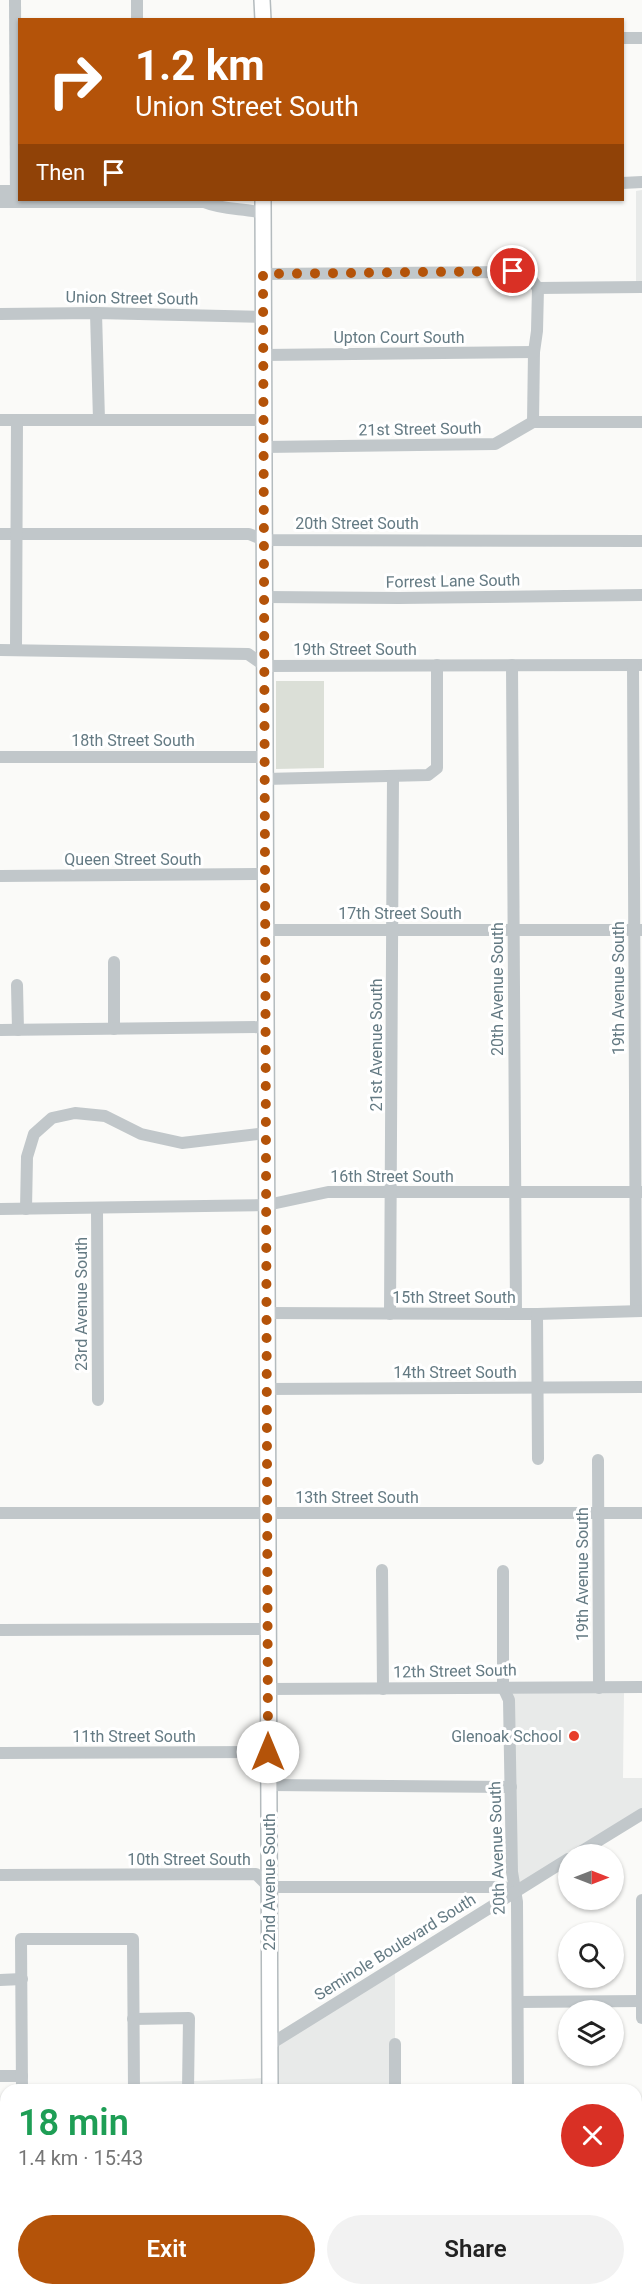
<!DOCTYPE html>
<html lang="en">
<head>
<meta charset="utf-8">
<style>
  :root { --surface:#fff; --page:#f2f2f2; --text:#222; --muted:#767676; --accent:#b45309 }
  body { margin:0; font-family:Roboto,sans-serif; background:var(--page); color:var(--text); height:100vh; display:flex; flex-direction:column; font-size:22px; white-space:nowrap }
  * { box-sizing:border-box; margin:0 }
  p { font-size:20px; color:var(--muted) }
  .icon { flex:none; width:33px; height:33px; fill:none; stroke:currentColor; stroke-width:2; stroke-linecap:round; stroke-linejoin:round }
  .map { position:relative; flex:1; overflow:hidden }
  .side { position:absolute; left:0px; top:2084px; width:642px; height:212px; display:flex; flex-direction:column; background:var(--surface); border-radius:18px 18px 0 0; box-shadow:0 2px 4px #0004 }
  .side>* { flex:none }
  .top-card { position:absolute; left:18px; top:18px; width:606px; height:183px; border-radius:0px; box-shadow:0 2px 4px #0004; background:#b45309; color:#fff; overflow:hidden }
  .needle { width:39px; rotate:90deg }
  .tools { position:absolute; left:558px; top:1844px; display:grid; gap:12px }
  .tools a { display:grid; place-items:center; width:66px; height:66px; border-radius:50%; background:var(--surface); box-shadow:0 2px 4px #0004; font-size:30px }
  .pin { position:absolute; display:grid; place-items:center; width:51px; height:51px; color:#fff; margin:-26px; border:3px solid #fff; border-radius:50%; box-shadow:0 2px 6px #0007 }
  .me { position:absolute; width:66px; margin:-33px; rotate:0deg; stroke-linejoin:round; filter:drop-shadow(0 0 4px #0008) }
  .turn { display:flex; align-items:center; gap:21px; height:126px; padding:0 18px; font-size:27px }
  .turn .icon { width:78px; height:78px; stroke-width:2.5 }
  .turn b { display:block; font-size:42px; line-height:51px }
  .then { display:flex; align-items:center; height:57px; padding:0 18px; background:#0003; gap:12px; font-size:22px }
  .round { display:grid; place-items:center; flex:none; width:63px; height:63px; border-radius:32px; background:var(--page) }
  .summary { display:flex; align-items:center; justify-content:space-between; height:102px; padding:0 18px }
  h1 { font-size:36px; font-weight:600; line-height:45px; color:#1e9e55 }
  .button { display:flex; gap:12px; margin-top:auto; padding:12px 18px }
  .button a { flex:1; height:69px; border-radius:36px; background:var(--accent); color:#fff; font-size:24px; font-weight:600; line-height:69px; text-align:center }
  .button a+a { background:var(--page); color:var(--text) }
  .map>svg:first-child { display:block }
  .built { fill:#e8eae9 }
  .green { fill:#dbdfd7 }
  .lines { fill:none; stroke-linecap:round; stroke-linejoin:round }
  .major-casing { stroke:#b4bbbe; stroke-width:18 }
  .minor { stroke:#c1c7ca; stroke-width:12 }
  .major { stroke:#fff; stroke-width:15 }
  .route { stroke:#b45309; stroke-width:10; stroke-dasharray:0 18 }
  .poi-dot { fill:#e73e2b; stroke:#fff; stroke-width:2 }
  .labels { text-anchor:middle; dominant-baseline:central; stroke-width:6; stroke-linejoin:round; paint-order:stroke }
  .street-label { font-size:16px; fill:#647a83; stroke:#fff }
  .poi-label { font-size:16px; fill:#647a83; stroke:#fff; text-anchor:end }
</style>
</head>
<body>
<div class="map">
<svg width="642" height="2294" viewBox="0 0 642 2294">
  <rect width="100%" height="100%" fill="#fafaf8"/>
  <g class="built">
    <polygon points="642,190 642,283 636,283 636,191"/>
    <polygon points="510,1691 624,1692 623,1778 642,1778 642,1809 518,1884"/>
    <polygon points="395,1972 395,2040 390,2040 390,2089 274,2089 274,2048"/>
    <polygon points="265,2078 265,2089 193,2090 193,2081"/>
    <polygon points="184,2081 184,2089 138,2089 138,2082"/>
    <rect x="0" y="2187" width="6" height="64"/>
    <rect x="155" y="2289" width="110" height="5"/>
  </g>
  <polygon class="green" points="276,681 324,681 324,768 276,769"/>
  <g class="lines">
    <g class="major-casing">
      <g id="major">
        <polyline points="262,0 263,20"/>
        <polyline points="263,200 270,2090"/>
        <polyline points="0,2182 6,2182"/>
        <polyline points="636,2182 642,2182"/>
        <polyline points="270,2294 270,2289"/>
      </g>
    </g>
    <g class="minor">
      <polyline points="15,0 16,202"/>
      <polyline points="137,0 137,20"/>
      <polyline points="622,38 642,38"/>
      <polyline points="622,183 642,182"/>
      <polyline points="0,191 20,191"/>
      <polyline points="0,202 204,202 213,200"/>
      <path d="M 204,202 C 223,210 243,208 263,213"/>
      <polyline points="263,274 525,272 538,288 537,331 534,352 533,422"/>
      <polyline points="538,288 642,287"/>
      <polyline points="96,313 99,420"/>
      <polyline points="0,314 96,313 264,317"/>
      <polyline points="264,355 534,352"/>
      <polyline points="0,420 264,420"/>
      <polyline points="264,447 495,444 533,422 642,422"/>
      <polyline points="0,534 249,534 264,540 642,541"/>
      <polyline points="265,597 399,598 642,595"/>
      <polyline points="0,650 248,654 265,666 642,665"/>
      <polyline points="16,650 17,420"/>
      <polyline points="512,665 516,1313"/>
      <polyline points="633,665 636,1311"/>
      <polyline points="0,757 265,757"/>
      <polyline points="265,779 428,775 437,768 437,665"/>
      <polyline points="0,876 265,874"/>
      <polyline points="266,930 641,930"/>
      <polyline points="17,985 18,1030"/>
      <polyline points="114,1029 114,962"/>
      <polyline points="0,1030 266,1027"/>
      <polyline points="97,1208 98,1400"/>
      <polyline points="0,1209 267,1205 328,1192 642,1192"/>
      <polyline points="26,1209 27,1157 34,1134 52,1118 75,1113 105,1116 141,1134 182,1143 266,1133"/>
      <polyline points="267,1313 537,1314 642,1311"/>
      <polyline points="390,1314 393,776"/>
      <polyline points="537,1314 538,1459"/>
      <polyline points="267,1389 642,1387"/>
      <polyline points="598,1460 599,1688"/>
      <polyline points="0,1513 642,1513"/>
      <polyline points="382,1570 383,1689"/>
      <polyline points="503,1571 503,1687 509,1700 512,1872 517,1902 518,2090"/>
      <polyline points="0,1630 268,1629"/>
      <polyline points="268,1689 642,1687"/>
      <polyline points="0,1753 268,1752"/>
      <polyline points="269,1785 511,1787"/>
      <polyline points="577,1854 642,1814"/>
      <polyline points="0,1875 256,1874 269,1887 504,1887 514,1892"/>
      <polyline points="642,1900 642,2018"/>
      <polyline points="0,1980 22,1979"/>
      <polyline points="518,2002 642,2001"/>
      <polyline points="133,2019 189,2018 188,2090"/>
      <polyline points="269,2045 568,1859"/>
      <polyline points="0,2076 22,2076"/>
      <polyline points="22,2090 21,1939 133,1939 134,2090"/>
      <polyline points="395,2090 395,2044"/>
      <polyline points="0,2126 6,2126"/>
      <polyline points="395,2289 395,2294"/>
      <polyline points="519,2289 519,2294"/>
    </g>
    <use href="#major" class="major"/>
  </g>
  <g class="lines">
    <polyline class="route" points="268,1752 263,274 513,271"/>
  </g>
  <circle class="poi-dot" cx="574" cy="1736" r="6"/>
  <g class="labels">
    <g class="street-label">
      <text transform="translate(132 298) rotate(1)">Union Street South</text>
      <text x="399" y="337">Upton Court South</text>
      <text transform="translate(420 429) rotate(-1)">21st Street South</text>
      <text x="357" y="523">20th Street South</text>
      <text transform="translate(453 581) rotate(-1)">Forrest Lane South</text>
      <text x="355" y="649">19th Street South</text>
      <text x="133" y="740">18th Street South</text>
      <text x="133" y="859">Queen Street South</text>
      <text x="400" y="913">17th Street South</text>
      <text transform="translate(618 988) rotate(-90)">19th Avenue South</text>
      <text transform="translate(497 989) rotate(-90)">20th Avenue South</text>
      <text transform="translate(376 1045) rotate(-90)">21st Avenue South</text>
      <text x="392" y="1176">16th Street South</text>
      <text x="454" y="1297">15th Street South</text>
      <text transform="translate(81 1304) rotate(-90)">23rd Avenue South</text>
      <text x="455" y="1372">14th Street South</text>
      <text x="357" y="1497">13th Street South</text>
      <text transform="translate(582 1574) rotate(-90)">19th Avenue South</text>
      <text transform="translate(455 1671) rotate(-1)">12th Street South</text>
      <text x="134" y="1736">11th Street South</text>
      <text transform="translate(497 1848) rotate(-92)">20th Avenue South</text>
      <text x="189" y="1859">10th Street South</text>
      <text transform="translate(269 1882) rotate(-90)">22nd Avenue South</text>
      <text transform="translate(395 1947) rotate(-32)">Seminole Boulevard South</text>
    </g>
    <g class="poi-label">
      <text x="562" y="1736">Glenoak School</text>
    </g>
  </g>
</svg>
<div class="tools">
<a><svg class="needle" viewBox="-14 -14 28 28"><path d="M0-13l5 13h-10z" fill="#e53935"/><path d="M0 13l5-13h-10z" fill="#767676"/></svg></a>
<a><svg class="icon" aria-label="search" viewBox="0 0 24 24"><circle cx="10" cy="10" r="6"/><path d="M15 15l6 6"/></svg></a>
<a><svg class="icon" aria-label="layers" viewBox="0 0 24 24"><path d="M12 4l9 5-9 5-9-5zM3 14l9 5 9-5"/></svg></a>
</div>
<div class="pin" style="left:513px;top:271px;background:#d93025"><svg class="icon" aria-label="arrive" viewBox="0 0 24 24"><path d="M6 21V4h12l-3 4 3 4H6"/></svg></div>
<svg class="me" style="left:268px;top:1752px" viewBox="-20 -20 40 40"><circle r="19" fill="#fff"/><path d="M0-13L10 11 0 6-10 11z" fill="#b45309"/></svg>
<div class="top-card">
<div class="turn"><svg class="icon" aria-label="right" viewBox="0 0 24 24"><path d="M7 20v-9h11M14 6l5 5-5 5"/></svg><div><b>1.2 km</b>Union Street South</div></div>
<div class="then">Then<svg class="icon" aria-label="arrive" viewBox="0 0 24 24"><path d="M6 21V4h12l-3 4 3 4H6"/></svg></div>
</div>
<section class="side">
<div class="summary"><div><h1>18 min</h1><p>1.4 km · 15:43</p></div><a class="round" style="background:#d93025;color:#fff"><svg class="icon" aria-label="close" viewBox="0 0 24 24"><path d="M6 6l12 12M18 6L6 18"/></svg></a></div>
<div class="button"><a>Exit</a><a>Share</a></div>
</section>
</div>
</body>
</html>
